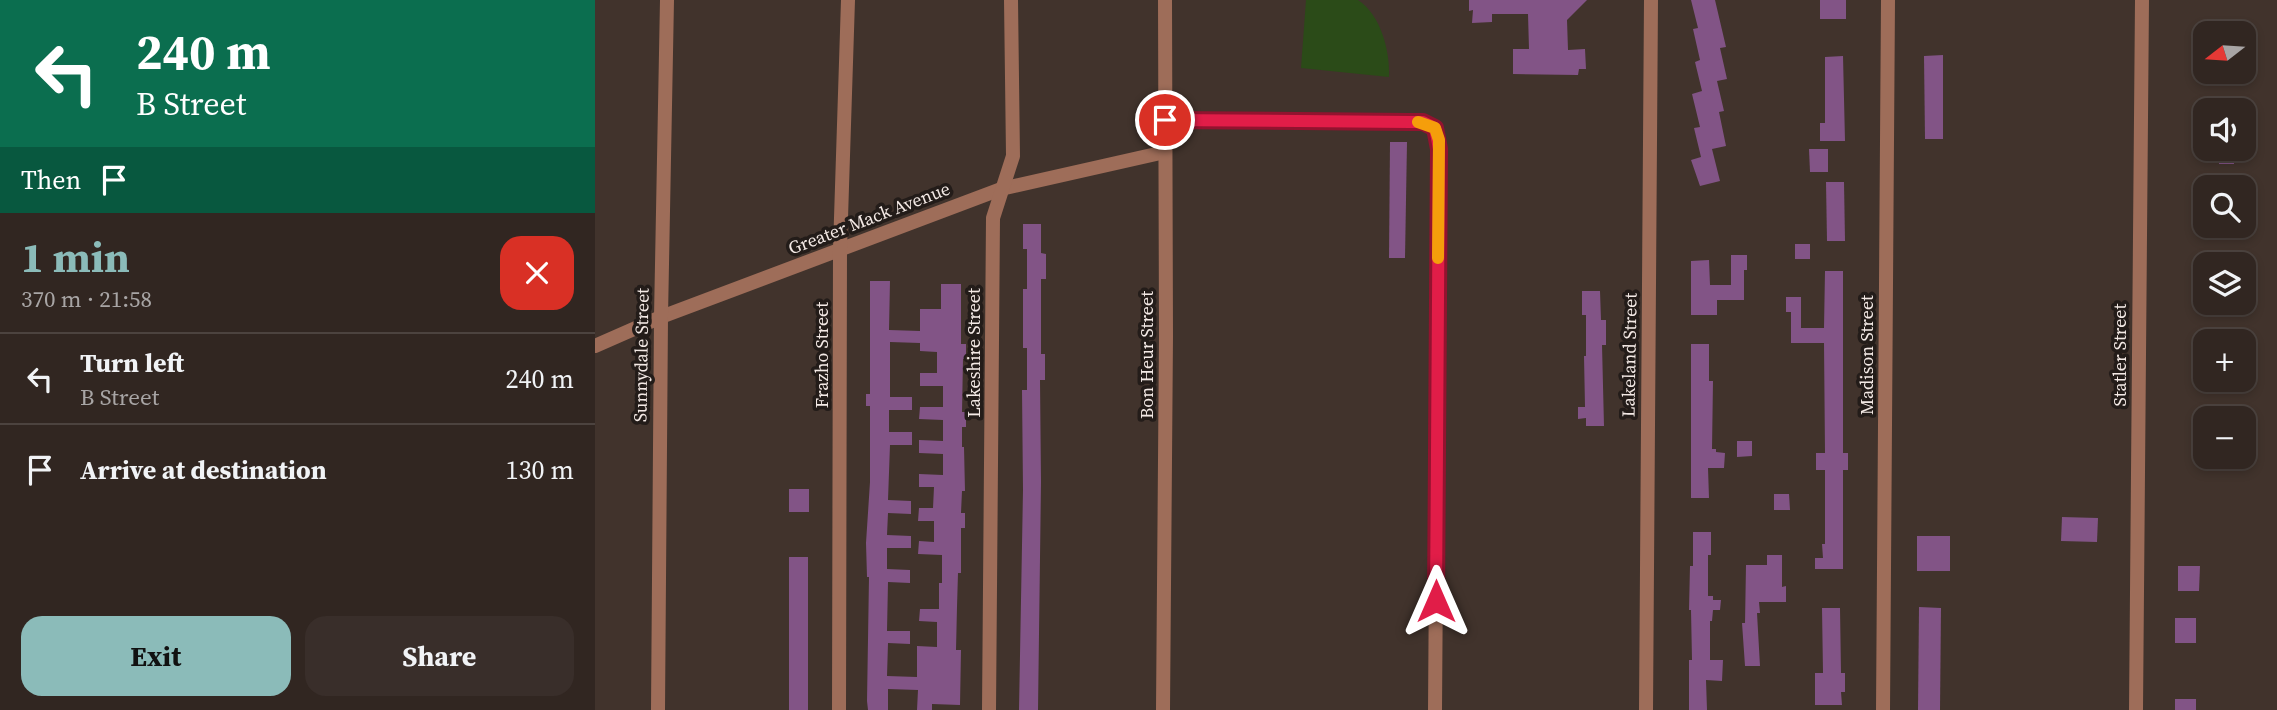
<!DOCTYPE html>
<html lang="en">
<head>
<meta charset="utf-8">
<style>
  :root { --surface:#312621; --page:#392e2a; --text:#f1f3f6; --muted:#a8a5a5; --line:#4c433f; --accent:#8bbbb9 }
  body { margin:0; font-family:"Source Serif 4",serif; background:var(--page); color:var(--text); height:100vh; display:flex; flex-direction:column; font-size:26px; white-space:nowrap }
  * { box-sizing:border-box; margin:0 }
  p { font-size:23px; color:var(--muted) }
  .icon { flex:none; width:38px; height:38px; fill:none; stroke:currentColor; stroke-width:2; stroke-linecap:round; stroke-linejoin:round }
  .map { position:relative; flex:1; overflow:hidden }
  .drawer { display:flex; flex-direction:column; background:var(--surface); width:595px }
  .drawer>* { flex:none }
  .banner { background:#0b6e4f; color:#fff; overflow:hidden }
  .needle { width:46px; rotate:253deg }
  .buttons { position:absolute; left:1598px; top:21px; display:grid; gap:14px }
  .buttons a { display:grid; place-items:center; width:63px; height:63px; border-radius:14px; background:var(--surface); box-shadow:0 4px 10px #0003,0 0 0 2px var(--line); font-size:35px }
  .pin { position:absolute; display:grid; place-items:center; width:60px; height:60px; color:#fff; margin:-30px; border:4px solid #fff; border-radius:50%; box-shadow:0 2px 7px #0007 }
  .me { position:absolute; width:77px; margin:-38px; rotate:0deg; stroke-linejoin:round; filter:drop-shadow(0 0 5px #0008) }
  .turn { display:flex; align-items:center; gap:24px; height:147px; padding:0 21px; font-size:32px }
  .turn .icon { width:91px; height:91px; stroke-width:2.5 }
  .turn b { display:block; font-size:49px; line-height:60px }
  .then { display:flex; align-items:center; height:66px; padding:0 21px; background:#0003; gap:14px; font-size:26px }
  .round { display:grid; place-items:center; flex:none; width:74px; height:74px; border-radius:21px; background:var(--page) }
  .overview { display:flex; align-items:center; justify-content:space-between; height:119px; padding:0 21px }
  h1 { font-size:42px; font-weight:700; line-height:52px; color:var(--accent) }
  .cta { display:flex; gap:14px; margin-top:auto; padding:14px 21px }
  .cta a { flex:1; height:80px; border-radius:21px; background:var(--accent); color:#111; font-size:28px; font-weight:700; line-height:80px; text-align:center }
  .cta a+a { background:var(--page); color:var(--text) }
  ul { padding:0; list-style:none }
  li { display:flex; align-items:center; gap:21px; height:91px; padding:0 21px; border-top:2px solid var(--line) }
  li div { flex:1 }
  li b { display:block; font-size:26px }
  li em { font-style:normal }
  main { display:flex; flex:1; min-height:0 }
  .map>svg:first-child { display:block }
  .green { fill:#2b4b18 }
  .building { fill:#825486; fill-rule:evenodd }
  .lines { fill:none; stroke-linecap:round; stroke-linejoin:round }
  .minor { stroke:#9e6d59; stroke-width:14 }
  .route-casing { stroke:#92132f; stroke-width:18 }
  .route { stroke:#e11d48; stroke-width:12 }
  .slow { stroke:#f59e0b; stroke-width:12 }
  .labels { text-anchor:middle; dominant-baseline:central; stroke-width:7; stroke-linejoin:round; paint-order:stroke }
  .street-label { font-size:18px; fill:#f4eae6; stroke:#231c19 }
</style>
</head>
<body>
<main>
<section class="drawer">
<div class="banner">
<div class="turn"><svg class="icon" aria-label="left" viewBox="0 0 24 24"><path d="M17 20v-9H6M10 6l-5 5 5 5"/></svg><div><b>240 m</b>B Street</div></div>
<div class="then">Then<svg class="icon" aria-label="arrive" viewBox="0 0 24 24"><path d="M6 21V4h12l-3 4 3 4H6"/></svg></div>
</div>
<div class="overview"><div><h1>1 min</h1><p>370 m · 21:58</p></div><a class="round" style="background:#d93025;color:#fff"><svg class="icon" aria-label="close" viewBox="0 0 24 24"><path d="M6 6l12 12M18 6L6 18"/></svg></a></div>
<ul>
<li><svg class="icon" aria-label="left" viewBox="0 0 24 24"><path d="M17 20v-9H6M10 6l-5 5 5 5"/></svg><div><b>Turn left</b><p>B Street</p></div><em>240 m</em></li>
<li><svg class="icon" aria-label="arrive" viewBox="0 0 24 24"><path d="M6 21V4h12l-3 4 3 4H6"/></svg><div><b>Arrive at destination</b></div><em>130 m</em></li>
</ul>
<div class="cta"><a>Exit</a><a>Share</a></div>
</section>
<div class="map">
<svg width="1682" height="710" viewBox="0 0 1682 710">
  <rect width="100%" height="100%" fill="#41332c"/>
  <path class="green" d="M 711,0 L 763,0 C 786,15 795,51 794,77 L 706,68 Z"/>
  <g class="building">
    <polygon points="874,0 992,0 972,20 973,50 990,49 991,69 984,69 983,75 918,74 918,49 934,49 933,14 897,14 897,22 877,23 878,10 874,11"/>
    <polygon points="1096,0 1120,0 1131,47 1125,48 1132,79 1122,81 1129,111 1124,112 1131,146 1117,149 1125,181 1105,186 1096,160 1106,157 1099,128 1105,127 1097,94 1107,91 1100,62 1105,60 1098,29 1103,28"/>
    <rect x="1225" y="0" width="26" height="19"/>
    <polygon points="1348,55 1348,139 1330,139 1329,56"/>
    <polygon points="1248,56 1250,141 1225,141 1225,123 1230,123 1230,57"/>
    <polygon points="795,142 812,142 810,258 794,258"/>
    <polygon points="1214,149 1233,149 1233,172 1215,172"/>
    <polygon points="1623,149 1638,149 1639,164 1624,164"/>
    <polygon points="1231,182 1249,182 1250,241 1232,241"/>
    <polygon points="428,224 446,224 446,253 451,254 451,279 446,279 446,354 450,354 450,380 445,380 446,482 443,710 424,710 428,490 427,390 432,390 432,348 428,348 428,289 432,289 432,249 428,249"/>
    <rect x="1200" y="244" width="15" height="15"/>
    <polygon points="1136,255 1152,255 1152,270 1149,270 1149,300 1122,300 1122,315 1096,315 1096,261 1114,260 1115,285 1136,285"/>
    <polygon points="1230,271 1248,271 1248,453 1253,453 1253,470 1248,470 1248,569 1220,569 1220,558 1228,558 1227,544 1230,544 1230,470 1221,470 1221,453 1230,453 1229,343 1196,343 1196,312 1191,312 1191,297 1206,297 1206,328 1229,328"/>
    <path d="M 275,281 L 295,281 L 294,330 L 325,331 L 325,309 L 346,309 L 346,284 L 366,284 L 366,344 L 371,344 L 371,359 L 368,359 L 367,412 L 371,412 L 371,427 L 367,427 L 367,447 L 369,447 L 370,491 L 367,491 L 366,513 L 370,513 L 370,528 L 366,528 L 366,573 L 363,573 L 362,607 L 361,650 L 366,650 L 365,705 L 337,704 L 337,710 L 322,710 L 323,690 L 293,689 L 293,710 L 273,710 L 272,701 L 274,577 L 272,577 L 271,543 L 275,482 L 275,406 L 271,406 L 271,394 L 275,394 ZM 295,342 L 325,343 L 325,351 L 342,352 L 342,373 L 325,373 L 325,386 L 348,386 L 348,407 L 325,407 L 324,419 L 348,420 L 348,441 L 324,440 L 324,453 L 348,454 L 348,475 L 324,474 L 324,487 L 339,487 L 338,508 L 324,508 L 323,521 L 339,521 L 339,542 L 324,541 L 323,554 L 347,555 L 347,583 L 344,583 L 344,609 L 325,609 L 324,621 L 342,622 L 342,647 L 322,646 L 322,677 L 292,676 L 293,643 L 315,644 L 315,631 L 292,631 L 293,582 L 315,583 L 315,570 L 292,569 L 292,548 L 316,548 L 316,536 L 292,535 L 293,513 L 316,514 L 316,501 L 293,500 L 295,445 L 317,445 L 317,432 L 294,432 L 294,410 L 317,410 L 317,397 L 295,397 Z"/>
    <polygon points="987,291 1005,291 1006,320 1011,320 1011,345 1007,345 1009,426 991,426 991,418 983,419 983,407 990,407 989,356 991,356 991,315 987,315"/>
    <polygon points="1096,344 1114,344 1114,381 1118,381 1117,449 1121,449 1121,452 1130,453 1129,468 1113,468 1114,498 1096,498"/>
    <polygon points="1142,441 1157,441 1157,456 1142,457"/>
    <rect x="194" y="489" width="20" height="23"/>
    <polygon points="1179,494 1194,494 1195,510 1179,510"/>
    <polygon points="1467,517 1503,518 1502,542 1466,541"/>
    <polygon points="1098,532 1116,532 1116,555 1113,555 1113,596 1118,596 1118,600 1126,600 1125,610 1118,610 1117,621 1115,621 1115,660 1128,660 1127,681 1111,680 1112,710 1094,710 1094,660 1097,660 1096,610 1094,610 1095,566 1098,566"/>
    <rect x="1322" y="536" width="33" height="35"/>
    <polygon points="1172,555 1187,555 1187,587 1191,586 1191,602 1164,602 1165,613 1162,613 1165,666 1150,666 1147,623 1150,623 1151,565 1172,565"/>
    <rect x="194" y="557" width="19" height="153"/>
    <polygon points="1583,566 1605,566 1604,591 1583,591"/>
    <polygon points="1324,607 1346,608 1345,710 1323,710"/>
    <polygon points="1227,608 1245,608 1246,673 1250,673 1250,692 1246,692 1247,705 1220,705 1220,673 1228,673"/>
    <rect x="1580" y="618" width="21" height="25"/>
    <rect x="1580" y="699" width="21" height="11"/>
  </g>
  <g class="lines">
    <g class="minor">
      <polyline points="571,120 815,122 828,123 840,128 844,149 840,710"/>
      <polyline points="0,346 66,317 406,189 570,152"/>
      <polyline points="63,710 66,317 72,0"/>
      <polyline points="244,710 245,249 253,0"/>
      <polyline points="394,710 398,218 418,156 416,0"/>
      <polyline points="568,710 571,336 570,0"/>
      <polyline points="1051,710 1056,0"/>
      <polyline points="1288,710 1293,0"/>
      <polyline points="1541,710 1547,0"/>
    </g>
  </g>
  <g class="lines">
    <g class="route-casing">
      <polyline id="route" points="570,120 815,122 828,122 840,128 844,149 841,601"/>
    </g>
    <use href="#route" class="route"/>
    <polyline class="slow" points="823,122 840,128 844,140 843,258"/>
  </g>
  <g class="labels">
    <g class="street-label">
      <text transform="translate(274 218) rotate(-21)">Greater Mack Avenue</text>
      <text transform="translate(378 353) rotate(-90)">Lakeshire Street</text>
      <text transform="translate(46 355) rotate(-89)">Sunnydale Street</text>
      <text transform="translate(226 355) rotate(-90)">Frazho Street</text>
      <text transform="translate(551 355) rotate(-90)">Bon Heur Street</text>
      <text transform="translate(1034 355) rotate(-89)">Lakeland Street</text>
      <text transform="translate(1271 355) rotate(-90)">Madison Street</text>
      <text transform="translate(1524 355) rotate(-90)">Statler Street</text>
    </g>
  </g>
</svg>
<div class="buttons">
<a><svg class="needle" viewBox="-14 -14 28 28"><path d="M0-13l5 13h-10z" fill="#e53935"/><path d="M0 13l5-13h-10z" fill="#a8a5a5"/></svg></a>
<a><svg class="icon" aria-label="sound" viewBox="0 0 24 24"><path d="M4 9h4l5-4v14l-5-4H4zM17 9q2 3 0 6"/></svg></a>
<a><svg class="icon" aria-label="search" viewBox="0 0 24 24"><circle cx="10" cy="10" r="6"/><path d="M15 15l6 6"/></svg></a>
<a><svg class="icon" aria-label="layers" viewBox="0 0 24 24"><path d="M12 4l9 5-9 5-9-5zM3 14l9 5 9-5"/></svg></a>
<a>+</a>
<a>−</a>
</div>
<div class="pin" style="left:570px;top:120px;background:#d93025"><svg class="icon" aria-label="arrive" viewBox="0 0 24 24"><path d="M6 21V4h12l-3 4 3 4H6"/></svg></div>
<svg class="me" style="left:841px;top:601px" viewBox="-20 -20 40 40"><path d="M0-17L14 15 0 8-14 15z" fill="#e11d48" stroke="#fff" stroke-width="4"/></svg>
</div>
</main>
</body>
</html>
